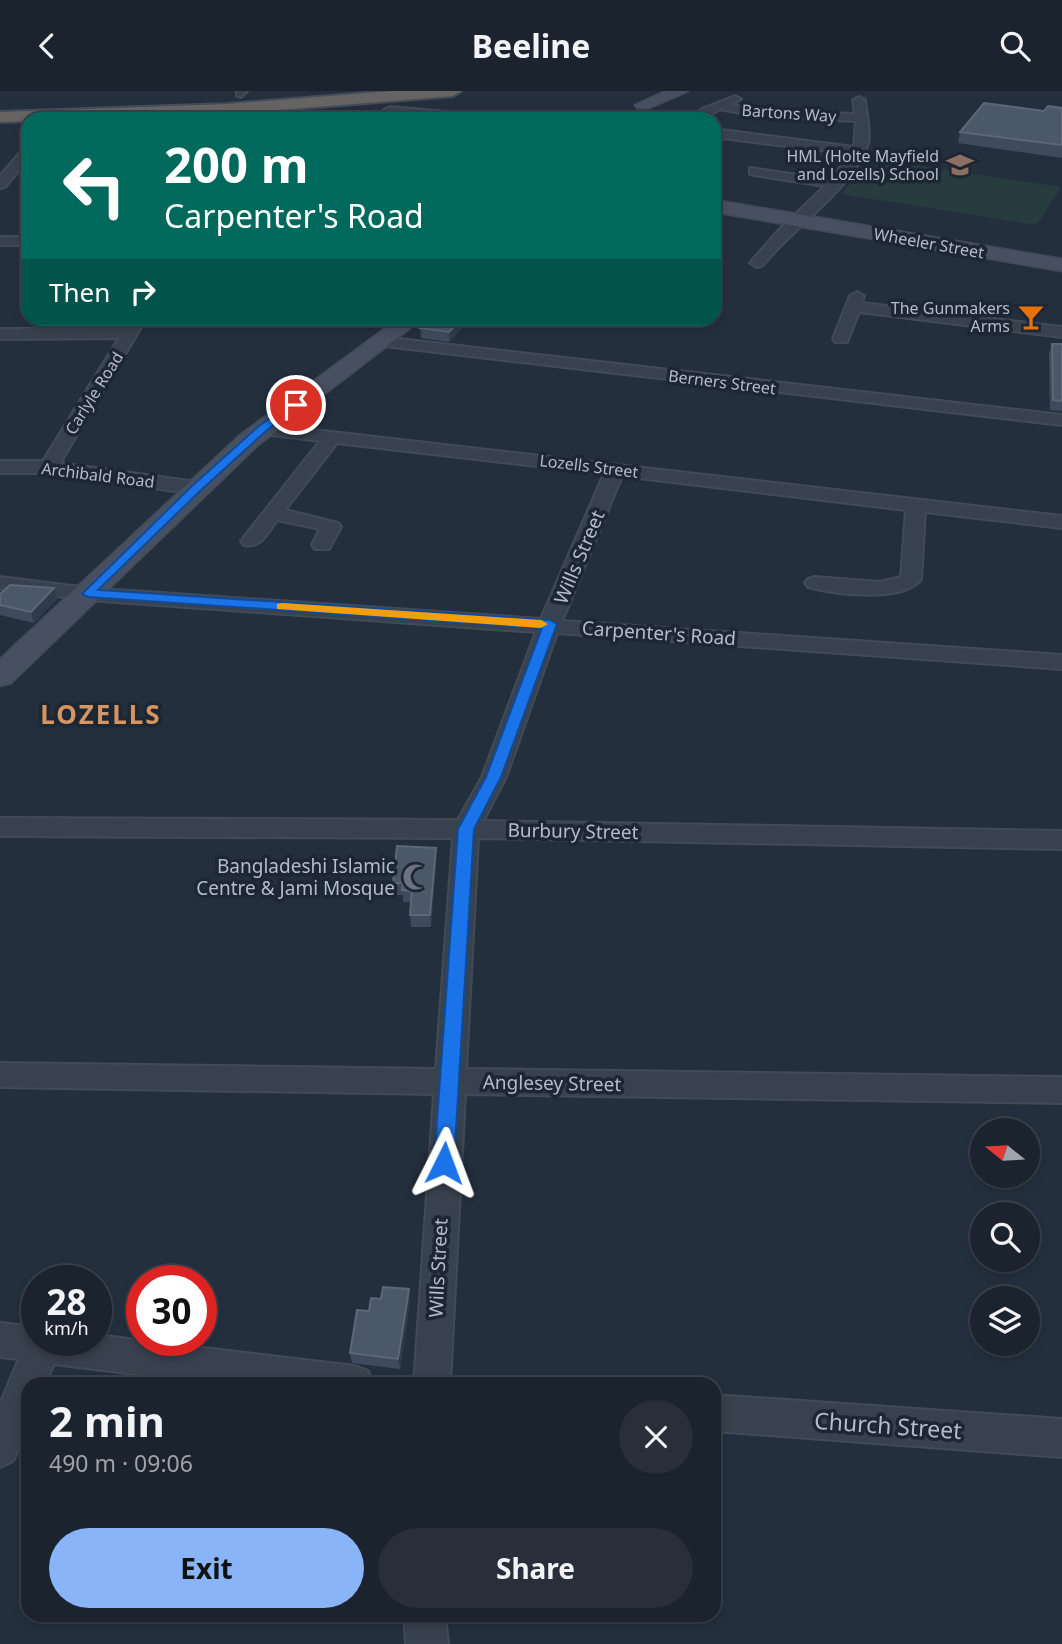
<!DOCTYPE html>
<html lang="en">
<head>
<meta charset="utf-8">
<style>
  :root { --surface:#1b232e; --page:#282f3a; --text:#f1f3f6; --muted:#a0a4aa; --line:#39404a; --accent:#8ab4f8 }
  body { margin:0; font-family:"Noto Sans",sans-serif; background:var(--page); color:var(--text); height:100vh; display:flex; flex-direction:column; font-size:26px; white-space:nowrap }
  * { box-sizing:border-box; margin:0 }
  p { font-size:23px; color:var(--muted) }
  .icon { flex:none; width:38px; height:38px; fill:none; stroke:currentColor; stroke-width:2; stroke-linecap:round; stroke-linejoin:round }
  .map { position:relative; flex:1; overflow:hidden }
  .panel { position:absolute; left:21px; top:1286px; width:700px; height:245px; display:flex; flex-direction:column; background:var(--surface); border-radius:21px; box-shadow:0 4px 10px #0003,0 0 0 2px var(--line) }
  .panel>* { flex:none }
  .banner { position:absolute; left:21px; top:21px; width:700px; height:214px; border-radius:21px; box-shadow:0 4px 10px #0003,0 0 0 2px var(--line); background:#00695c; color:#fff; overflow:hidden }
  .needle { width:46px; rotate:288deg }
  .tools { position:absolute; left:970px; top:1027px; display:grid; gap:14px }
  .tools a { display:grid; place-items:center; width:70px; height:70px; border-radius:50%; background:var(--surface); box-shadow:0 4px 10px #0003,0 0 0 2px var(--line); font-size:35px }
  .speed { position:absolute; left:21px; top:1174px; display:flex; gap:14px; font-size:35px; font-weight:700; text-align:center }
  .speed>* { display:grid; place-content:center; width:91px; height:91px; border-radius:50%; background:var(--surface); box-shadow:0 4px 10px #0003,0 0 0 2px var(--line); line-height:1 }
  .speed small { font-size:18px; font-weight:400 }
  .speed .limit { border:10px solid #d22; background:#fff; color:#111 }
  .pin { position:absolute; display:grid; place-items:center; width:60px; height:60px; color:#fff; margin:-30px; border:4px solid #fff; border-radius:50%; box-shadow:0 2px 7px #0007 }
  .me { position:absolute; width:77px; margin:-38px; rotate:3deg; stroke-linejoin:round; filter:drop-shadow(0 0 5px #0008) }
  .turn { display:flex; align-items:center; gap:24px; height:147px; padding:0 28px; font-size:32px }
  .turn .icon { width:91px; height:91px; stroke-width:2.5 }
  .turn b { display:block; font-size:49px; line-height:60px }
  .then { display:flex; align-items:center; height:66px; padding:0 28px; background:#0003; gap:14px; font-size:26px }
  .round { display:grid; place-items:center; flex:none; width:74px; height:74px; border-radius:37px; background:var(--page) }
  .headline { display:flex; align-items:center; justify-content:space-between; height:119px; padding:0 28px }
  h1 { font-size:42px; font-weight:700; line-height:52px }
  .cta { display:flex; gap:14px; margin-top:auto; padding:14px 28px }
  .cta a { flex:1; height:80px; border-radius:42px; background:var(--accent); color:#111; font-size:28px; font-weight:700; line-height:80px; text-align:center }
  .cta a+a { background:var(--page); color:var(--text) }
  header { display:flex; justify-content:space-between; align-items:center; height:91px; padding:0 28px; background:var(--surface); font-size:32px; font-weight:700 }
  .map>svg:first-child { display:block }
  .green { fill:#263c3f }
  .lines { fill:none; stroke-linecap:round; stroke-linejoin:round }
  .minor-casing { stroke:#414a57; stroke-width:4 }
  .secondary-casing { stroke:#414a57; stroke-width:3 }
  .trunk-casing { stroke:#434c59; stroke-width:4 }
  .minor { fill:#38414e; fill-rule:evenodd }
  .secondary { fill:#465061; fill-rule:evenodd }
  .trunk { fill:#656462; fill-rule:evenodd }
  .wall { fill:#3f4b5c }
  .shaded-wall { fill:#2f3b4b }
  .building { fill:#4b5868; stroke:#5c6777; stroke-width:2 }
  .route { fill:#1a73e8; stroke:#114b97; stroke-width:2 }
  .slow { fill:#f59e0b }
  .labels { text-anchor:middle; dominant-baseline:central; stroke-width:7; stroke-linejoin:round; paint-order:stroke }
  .far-street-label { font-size:16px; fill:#b4bcc9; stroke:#1d2633 }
  .far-poi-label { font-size:16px; fill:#b4bcc9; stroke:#1d2633; text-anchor:end }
  .street-label { font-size:19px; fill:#b4bcc9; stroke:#1d2633 }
  .poi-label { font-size:19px; fill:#b4bcc9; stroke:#1d2633; text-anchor:end }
  .near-street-label { font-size:23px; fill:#b4bcc9; stroke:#1d2633 }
  .district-label { font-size:26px; font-weight:bold; letter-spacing:2px; fill:#d59563; stroke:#1d2633 }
</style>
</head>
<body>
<header><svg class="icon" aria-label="back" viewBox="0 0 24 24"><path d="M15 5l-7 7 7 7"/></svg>Beeline<svg class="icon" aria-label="search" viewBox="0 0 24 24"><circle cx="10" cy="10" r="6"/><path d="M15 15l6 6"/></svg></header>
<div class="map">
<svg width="1062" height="1553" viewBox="0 0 1062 1553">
  <rect width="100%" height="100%" fill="#242f3e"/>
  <g class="green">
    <polygon points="874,68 1061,96 1037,134 841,103"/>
    <polygon points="82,228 130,228 125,240 76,240"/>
  </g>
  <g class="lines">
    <g class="minor-casing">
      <g id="minor">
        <polygon points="237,0 247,0 241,6 237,5"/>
        <path d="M 735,5 L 741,8 L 731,14 L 758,19 L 855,23 L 853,9 L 859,6 L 865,9 C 866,22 871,39 868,52 C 858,92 789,141 762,175 L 757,176 L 750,172 L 778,140 L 825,95 L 754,84 L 750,83 L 750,77 L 831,89 L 851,63 L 714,46 L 714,38 L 854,56 L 856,30 L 758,25 L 719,18 L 704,28 L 691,28 L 702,18 Z"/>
        <polygon points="390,16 493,25 499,28 454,28 386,21 384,19"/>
        <polygon points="28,56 28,68 5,96 0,97 0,85 24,57"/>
        <rect x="0" y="146" width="28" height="8"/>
        <polygon points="857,201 864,205 862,212 1062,236 1062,246 859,221 847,251 835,251 833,248 850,205"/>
        <polygon points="131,228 146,228 60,372 196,391 203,393 205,397 203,401 196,403 49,382 0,382 0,370 43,370 119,247 0,248 0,238 125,237"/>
        <polygon points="382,246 1062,324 1062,334 376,254 374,251 376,248"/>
        <path d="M 262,333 L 1062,425 L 1062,437 L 925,421 L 921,488 C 904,512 834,503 808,496 L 805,492 L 808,488 L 815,486 L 880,491 L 901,486 L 906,419 L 622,385 L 562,530 L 1062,564 L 1062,578 L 557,542 L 506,686 L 483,730 L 1062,740 L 1062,758 L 478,747 L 466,978 L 1062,986 L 1062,1012 L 465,1003 L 450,1293 L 414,1293 L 434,1003 L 0,996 L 0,972 L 436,978 L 453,747 L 0,745 L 0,727 L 458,729 L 482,686 L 536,541 L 88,509 L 0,498 L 0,486 L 88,497 L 541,528 L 604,383 L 337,352 L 285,419 L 338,432 L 341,436 L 329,458 L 315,458 L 312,454 L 320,438 L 277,429 C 268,441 261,458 244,454 L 241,450 L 320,350 L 256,342 L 253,338 Z"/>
        <polygon points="0,1232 37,1236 37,1250 96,1250 96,1244 355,1275 368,1280 373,1293 215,1293 54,1273 45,1293 28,1293 28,1335 13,1370 0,1376 0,1313 19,1268 0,1266"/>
        <polygon points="714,1304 1062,1328 1062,1366 714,1340"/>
        <polygon points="404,1524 445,1524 448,1553 406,1553"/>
      </g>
    </g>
    <g class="secondary-casing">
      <g id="secondary">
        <polygon points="666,0 688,0 649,17 637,17 635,14"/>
        <polygon points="714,109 1062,168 1062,180 714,121"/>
        <polygon points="398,228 422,228 258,354 11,592 0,595 0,568 240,344"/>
      </g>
    </g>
    <g class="trunk-casing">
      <polygon id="trunk" points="392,0 461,0 453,5 228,23 0,31 0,21 228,13"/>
    </g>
    <use href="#minor" class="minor"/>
    <use href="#secondary" class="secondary"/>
    <use href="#trunk" class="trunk"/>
  </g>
  <g class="wall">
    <polygon points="1062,17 1062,67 958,52 960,41 1044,20"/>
    <polygon points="471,228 449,251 421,247 420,237"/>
    <polygon points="1052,253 1062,253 1062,320 1050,319 1049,263"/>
    <polygon points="0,503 57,508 34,532 0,524"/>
    <polygon points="436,757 436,768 431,836 411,836 410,824 411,811 403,811 403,804 394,804 393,792"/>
    <polygon points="381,1208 410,1208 400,1278 352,1272 350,1262 369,1220"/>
  </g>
  <g class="shaded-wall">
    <polygon points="719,54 718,66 714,69 714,58"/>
    <polygon points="462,228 471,228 449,251 449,241"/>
    <polygon points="54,497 57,508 34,532 31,521"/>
    <polygon points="436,757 436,768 431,836 430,824"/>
    <polygon points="409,1198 410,1208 400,1278 398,1268"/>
  </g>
  <g class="building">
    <polygon points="984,12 1044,20 1048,15 1062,17 1062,54 960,41"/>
    <polygon points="566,20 576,28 559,28"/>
    <polygon points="431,228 462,228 449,241 420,237"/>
    <polygon points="1052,253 1062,253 1062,310 1053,309"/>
    <polygon points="10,494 54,497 31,521 0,514 0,503"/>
    <polygon points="397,755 436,757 430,824 410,824 412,800 402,799 403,792 393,792"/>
    <polygon points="383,1196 409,1198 398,1268 350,1262 357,1219 369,1220 371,1207 381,1208"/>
  </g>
  <polygon class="route" points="292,312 301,314 266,340 200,400 98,499 550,529 557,533 501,686 474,738 454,1072 451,1077 444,1080 437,1077 434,1072 458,738 486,686 542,537 88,506 82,503 192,395 259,335"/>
  <polygon class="slow" points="282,512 541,529 548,533 541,537 277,518 277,513"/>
  <defs>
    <g id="school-bare" transform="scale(2.1)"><path d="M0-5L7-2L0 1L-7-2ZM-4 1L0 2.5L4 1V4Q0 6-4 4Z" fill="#8d6e63" stroke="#1d2633" stroke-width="2.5" paint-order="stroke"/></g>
    <g id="bar-bare" transform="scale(2.1)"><path d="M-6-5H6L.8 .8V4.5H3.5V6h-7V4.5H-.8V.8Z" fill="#e8710a" stroke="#1d2633" stroke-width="2.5" paint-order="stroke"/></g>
    <g id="mosque-bare" transform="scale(2.1)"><path d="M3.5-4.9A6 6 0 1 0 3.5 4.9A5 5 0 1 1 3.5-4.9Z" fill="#6b7280" stroke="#1d2633" stroke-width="2.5" paint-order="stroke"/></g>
  </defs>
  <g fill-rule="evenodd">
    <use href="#school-bare" x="960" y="74"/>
    <use href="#bar-bare" x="1031" y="226"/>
    <use href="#mosque-bare" x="416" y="786"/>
  </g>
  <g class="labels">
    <g class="far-street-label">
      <text transform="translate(789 22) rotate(4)">Bartons Way</text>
      <text transform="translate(929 152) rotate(10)">Wheeler Street</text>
      <text transform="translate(722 291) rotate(7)">Berners Street</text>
      <text transform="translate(94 302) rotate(-58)">Carlyle Road</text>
      <text transform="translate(589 375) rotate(7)">Lozells Street</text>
      <text transform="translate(98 384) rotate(7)">Archibald Road</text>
    </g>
    <g class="far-poi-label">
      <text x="939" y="65">HML (Holte Mayfield<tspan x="939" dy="18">and Lozells) School</tspan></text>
      <text x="1010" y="217">The Gunmakers<tspan x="1010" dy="18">Arms</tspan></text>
    </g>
    <g class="street-label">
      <text transform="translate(579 466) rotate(-67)">Wills Street</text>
      <text transform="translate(659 542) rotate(4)">Carpenter's Road</text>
      <text transform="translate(573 740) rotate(1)">Burbury Street</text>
      <text transform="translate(552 992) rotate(1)">Anglesey Street</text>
      <text transform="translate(438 1177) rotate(-87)">Wills Street</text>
    </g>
    <g class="poi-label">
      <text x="395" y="775">Bangladeshi Islamic<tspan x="395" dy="22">Centre &amp; Jami Mosque</tspan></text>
    </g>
    <g class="near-street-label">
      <text transform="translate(888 1334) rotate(4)">Church Street</text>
    </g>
    <g class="district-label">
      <text x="101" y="623">LOZELLS</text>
    </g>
  </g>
</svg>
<div class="tools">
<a><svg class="needle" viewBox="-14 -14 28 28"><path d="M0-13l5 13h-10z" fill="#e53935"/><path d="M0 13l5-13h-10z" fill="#a0a4aa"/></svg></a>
<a><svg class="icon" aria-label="search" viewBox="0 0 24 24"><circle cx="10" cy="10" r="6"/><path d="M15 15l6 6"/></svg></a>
<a><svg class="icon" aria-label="layers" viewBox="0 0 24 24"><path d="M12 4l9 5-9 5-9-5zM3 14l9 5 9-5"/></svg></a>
</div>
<div class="speed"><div>28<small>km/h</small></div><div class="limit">30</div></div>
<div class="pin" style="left:296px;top:314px;background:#d93025"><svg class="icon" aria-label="arrive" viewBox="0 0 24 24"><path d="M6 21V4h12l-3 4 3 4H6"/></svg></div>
<svg class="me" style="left:444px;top:1072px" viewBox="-20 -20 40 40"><path d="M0-17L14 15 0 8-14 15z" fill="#1a73e8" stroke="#fff" stroke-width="4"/></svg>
<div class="banner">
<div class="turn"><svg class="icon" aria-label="left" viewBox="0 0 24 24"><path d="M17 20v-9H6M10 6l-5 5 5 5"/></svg><div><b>200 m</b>Carpenter's Road</div></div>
<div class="then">Then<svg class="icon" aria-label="right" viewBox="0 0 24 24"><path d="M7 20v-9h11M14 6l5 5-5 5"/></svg></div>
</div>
<section class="panel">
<div class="headline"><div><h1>2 min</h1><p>490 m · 09:06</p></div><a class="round"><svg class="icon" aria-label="close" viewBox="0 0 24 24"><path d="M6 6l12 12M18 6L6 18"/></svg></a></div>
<div class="cta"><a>Exit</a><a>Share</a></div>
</section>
</div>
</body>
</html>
